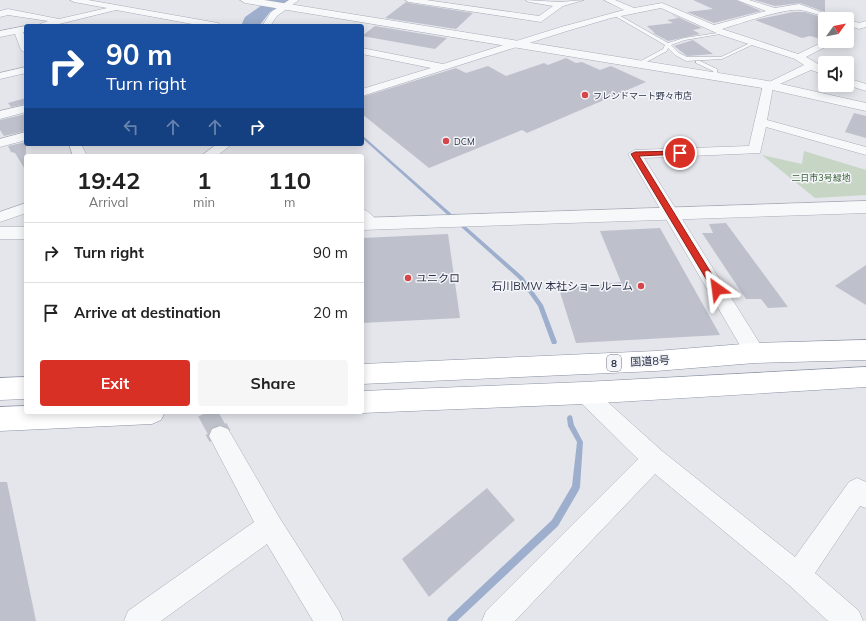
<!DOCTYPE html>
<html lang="en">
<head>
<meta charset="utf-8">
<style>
  :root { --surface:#fff; --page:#f6f6f6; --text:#222; --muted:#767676; --line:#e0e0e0; --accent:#d93025 }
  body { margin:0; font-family:Mulish,"Noto Sans JP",sans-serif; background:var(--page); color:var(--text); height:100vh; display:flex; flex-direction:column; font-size:15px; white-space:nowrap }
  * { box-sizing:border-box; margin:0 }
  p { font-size:13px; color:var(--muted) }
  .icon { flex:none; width:22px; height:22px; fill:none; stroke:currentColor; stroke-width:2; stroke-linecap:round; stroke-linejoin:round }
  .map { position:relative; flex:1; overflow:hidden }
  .details { position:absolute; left:24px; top:154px; width:340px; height:260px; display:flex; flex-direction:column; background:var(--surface); border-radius:4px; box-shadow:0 2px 10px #0003 }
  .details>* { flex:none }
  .banner { position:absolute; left:24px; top:24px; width:340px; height:122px; border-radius:4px; box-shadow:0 2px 10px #0003; background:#1a4fa0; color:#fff; overflow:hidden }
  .needle { width:26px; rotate:57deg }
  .buttons { position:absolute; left:818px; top:12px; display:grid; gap:8px }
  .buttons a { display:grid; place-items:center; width:36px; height:36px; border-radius:4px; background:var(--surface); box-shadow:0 2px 10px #0003; font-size:20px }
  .pin { position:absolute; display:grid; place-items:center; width:34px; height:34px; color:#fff; margin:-17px; border:2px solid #fff; border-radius:50%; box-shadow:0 1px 4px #0007 }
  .me { position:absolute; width:44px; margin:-22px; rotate:329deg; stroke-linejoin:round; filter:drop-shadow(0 0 3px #0008) }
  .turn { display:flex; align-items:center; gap:14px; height:84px; padding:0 16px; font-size:18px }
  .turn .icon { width:52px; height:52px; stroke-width:2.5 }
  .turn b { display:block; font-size:28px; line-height:34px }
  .lanes { display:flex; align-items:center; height:38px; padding:0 16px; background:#0003; justify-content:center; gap:20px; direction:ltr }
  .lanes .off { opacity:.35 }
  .eta { display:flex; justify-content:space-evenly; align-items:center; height:68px; text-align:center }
  .eta b { font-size:24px; font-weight:700; line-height:28px }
  .primary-button { display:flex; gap:8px; margin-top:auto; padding:8px 16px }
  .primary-button a { flex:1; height:46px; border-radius:4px; background:var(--accent); color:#fff; font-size:16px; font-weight:700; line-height:46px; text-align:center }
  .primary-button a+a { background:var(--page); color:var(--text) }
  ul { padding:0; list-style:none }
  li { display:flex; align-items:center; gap:12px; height:60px; padding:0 16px; border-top:1px solid var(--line) }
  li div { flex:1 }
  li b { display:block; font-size:15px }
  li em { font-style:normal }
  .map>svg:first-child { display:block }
  .green { fill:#c7d6c4 }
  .water { fill:#9eafcd }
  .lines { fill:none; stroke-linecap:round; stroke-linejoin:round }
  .stream { fill:#9eafcd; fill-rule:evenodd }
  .building { fill:#bec1cc }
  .minor-tunnel-far1 { stroke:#bfc2cb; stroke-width:20; stroke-dasharray:20 10; stroke-linecap:butt }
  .minor-tunnel { stroke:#bfc2cb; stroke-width:24; stroke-dasharray:24 12; stroke-linecap:butt }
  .service-casing { stroke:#a8acb7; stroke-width:1 }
  .minor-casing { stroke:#a8acb7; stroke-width:1 }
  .tertiary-casing { stroke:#a8acb7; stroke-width:1 }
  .trunk-casing { stroke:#8a91a4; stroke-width:1 }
  .service { fill:#f7f8fa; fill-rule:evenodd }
  .minor { fill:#f7f8fa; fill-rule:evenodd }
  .tertiary { fill:#f7f8fa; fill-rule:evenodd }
  .trunk { fill:#fff; fill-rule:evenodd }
  .route { fill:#d93025; stroke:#8d1f18 }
  .poi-dot { fill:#d44649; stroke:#f4f5f9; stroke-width:1.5 }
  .labels { text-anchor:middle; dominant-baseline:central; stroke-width:3; stroke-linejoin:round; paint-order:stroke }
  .far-poi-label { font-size:9px; fill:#2a3146; stroke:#f4f5f9; text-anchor:start }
  .far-park-label { font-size:9px; fill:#3a6237; stroke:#f4f5f9 }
  .shield { fill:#f4f5f9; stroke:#676c7c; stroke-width:1 }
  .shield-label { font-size:10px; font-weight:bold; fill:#2a3146 }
  .poi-label { font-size:11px; fill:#2a3146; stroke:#f4f5f9; text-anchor:start }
  .street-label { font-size:11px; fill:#2a3146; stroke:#f4f5f9 }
</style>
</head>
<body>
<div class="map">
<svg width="866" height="621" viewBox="0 0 866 621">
  <rect width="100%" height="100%" fill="#e4e6ec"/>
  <polygon class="green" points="804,151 866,170 866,195 815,198 762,155 802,164"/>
  <polygon class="water" points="269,0 290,0 270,12 259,26 241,26 245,17"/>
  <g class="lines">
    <g class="stream">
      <polygon points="362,135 523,277 543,305 557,342 556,344 552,344 538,306 519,279 362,138"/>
      <polygon points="570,415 572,416 574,425 583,442 580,487 579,490 558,526 457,621 447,621 448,618 552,520 572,486 577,442 568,426 567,418 568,416"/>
    </g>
  </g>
  <g class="building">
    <polygon points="693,0 736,0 761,11 714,23 687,12 713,9"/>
    <polygon points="754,0 825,0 825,12 800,3 775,6"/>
    <polygon points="406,2 409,3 473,13 456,29 385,18"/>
    <polygon points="793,12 805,12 825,18 825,40 810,36 802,38 755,20"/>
    <polygon points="671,14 702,28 693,30 700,34 668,41 653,33 655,33 647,26 673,23 667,20 678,18"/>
    <polygon points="375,26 447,38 435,49 362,36"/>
    <polygon points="693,40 713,54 687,56 674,46"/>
    <polygon points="566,58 576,63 582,62 600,70 611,66 646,82 527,133 522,130 429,168 362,114 362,97 456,68 466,73 488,66 506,76 544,63 548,65"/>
    <polygon points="26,98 26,104 11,107 8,103"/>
    <polygon points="854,113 866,116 866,138 845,132"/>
    <polygon points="26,114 26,131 4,136 0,130 0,120"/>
    <polygon points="26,142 26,171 15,153 11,152 8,146"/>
    <polygon points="726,223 788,307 768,308 761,299 746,299 702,233 713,233 709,224"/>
    <polygon points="660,228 720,335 576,343 559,289 621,282 600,231"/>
    <polygon points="448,234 460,318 362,323 362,238"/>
    <polygon points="866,265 866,305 835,286"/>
    <polygon points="0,482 7,482 36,621 0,621"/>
    <polygon points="487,488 515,520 429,597 402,559"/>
  </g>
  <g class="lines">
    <polyline class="minor-tunnel-far1" points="207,412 217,430"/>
    <polyline class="minor-tunnel" points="216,429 220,436"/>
    <g class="service-casing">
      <g id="service">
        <polygon points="617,14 668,43 684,38 724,32 726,33 685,40 671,45 679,53 687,57 721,57 752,42 756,43 722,59 686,61 675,55 668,48 667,51 639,66 636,64 637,63 663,49 665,45 615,16"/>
        <polygon points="696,61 700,61 717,69 718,77 714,77 713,71 696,63"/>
      </g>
    </g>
    <g class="minor-casing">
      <g id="minor">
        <polygon points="70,0 88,0 218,23 222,26 203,26 116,10 51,26 35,26 48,21 8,15 0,17 0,11 8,9 59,19 107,8 74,2"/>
        <polygon points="289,0 299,0 277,16 270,26 262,26 271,12"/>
        <polygon points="405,0 426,0 539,16 553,6 529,2 525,0 560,2 584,0 563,6 541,22 409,2"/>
        <path d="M 604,0 L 615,0 L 634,8 L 662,3 L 714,25 L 766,11 L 737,0 L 749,0 L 775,8 L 799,4 L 841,19 C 825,19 815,12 800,10 C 785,8 738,24 722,29 L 798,54 L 825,41 L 837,41 L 806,57 L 825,68 L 825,75 L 811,70 L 773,87 L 767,120 L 866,147 L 866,155 L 766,127 L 760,153 L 644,158 L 762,347 L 765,353 L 762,359 L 755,361 L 748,359 L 628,154 L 635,150 L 749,146 L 763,85 L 804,65 L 795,59 L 721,35 L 661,8 L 611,18 L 567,31 L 362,96 L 362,89 L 431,68 L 362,54 L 362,48 L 443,64 L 561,27 L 624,10 Z"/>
        <polygon points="847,19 859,23 866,21 866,27 859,29 847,25"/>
        <polygon points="26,26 26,32 23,32 26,39 26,53 21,50 15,34 0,37 0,31"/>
        <polygon points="26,67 26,73 0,79 0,73"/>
        <polygon points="847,78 866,84 866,91 847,85"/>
        <polygon points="26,105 26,112 0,119 0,111"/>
        <polygon points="26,132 26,140 0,147 0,139"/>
        <polygon points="69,144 81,144 87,156 73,156"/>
        <polygon points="217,144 232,144 217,156 201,156"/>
        <polygon points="26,203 26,213 0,222 0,212"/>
        <path d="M 362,209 C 369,211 375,218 380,224 L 377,227 C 370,229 367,228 362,223 Z"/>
        <polygon points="584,384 591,387 662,451 795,557 849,482 857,478 866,482 866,508 860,506 815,573 859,611 863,621 828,621 789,585 655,474 515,621 482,621 486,611 638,459 577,399 574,393 577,387"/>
        <polygon points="220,426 228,429 279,517 339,611 343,621 313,621 267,544 161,621 124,621 128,611 254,522 209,436 212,429"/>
      </g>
    </g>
    <g class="tertiary-casing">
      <g id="tertiary">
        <polygon points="240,0 264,0 768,81 866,103 866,111 768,89 245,3"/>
        <polygon points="866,201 866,213 362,230 362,218"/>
        <rect x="0" y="227" width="26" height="12"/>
      </g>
    </g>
    <g class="trunk-casing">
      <g id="trunk">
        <polygon points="866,340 866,360 755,363 656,371 362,384 362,364 656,351 755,343"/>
        <polygon points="866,367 866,387 584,404 362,413 359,412 362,412 362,391 584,382"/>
        <polygon points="26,377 26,399 0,400 0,378"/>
        <polygon points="26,406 26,412 165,412 161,420 152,424 0,431 0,407"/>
      </g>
    </g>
    <use href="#service" class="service"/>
    <use href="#minor" class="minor"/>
    <use href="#tertiary" class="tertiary"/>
    <use href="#trunk" class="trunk"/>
  </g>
  <polygon class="route" points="680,151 682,151 682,154 639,156 721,289 717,292 714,292 631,154 635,152"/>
  <g class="poi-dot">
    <circle cx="585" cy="95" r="4"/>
    <circle cx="446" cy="141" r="4"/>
    <circle cx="408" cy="278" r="4"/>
    <circle cx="641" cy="286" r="4"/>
  </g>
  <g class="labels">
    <g class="far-poi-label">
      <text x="593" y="95">フレンドマート野々市店</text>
      <text x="454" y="141">DCM</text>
    </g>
    <g class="far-park-label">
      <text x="821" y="177">二日市3号緑地</text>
    </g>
    <rect class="shield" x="607" y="355" width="14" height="16" rx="3"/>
    <g class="shield-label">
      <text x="614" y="363">8</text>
    </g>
    <g class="poi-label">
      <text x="416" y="278">ユニクロ</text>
      <text x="633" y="286" text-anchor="end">石川BMW 本社ショールーム</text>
    </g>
    <g class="street-label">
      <text transform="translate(650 361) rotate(-3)">国道8号</text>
    </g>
  </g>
</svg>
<div class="buttons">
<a><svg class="needle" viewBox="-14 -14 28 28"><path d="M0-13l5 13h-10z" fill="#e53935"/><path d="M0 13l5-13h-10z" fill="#767676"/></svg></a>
<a><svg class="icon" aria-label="sound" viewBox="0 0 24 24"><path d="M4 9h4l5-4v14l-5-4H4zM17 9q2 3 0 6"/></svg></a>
</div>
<div class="pin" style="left:680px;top:153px;background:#d93025"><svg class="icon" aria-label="arrive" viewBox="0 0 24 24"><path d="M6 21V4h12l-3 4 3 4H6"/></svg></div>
<svg class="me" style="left:717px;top:289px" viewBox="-20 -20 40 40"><path d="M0-17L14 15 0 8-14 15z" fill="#d93025" stroke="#fff" stroke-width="4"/></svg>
<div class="banner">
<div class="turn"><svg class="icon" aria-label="right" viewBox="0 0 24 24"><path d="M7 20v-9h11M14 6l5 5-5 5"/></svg><div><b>90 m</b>Turn right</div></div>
<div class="lanes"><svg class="icon off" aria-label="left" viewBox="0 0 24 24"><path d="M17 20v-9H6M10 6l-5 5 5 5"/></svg><svg class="icon off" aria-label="ahead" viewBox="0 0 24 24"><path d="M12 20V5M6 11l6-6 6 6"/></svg><svg class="icon off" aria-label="ahead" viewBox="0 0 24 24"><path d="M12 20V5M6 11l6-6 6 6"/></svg><svg class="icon" aria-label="right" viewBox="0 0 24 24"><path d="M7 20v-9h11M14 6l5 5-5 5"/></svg></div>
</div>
<section class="details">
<div class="eta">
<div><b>19:42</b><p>Arrival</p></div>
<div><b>1</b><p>min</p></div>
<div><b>110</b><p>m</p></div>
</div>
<ul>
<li><svg class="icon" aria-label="right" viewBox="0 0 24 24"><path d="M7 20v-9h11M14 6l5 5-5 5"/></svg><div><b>Turn right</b></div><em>90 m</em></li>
<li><svg class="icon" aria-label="arrive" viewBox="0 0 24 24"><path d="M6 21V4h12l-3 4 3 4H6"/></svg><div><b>Arrive at destination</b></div><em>20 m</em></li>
</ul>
<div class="primary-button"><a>Exit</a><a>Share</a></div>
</section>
</div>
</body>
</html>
